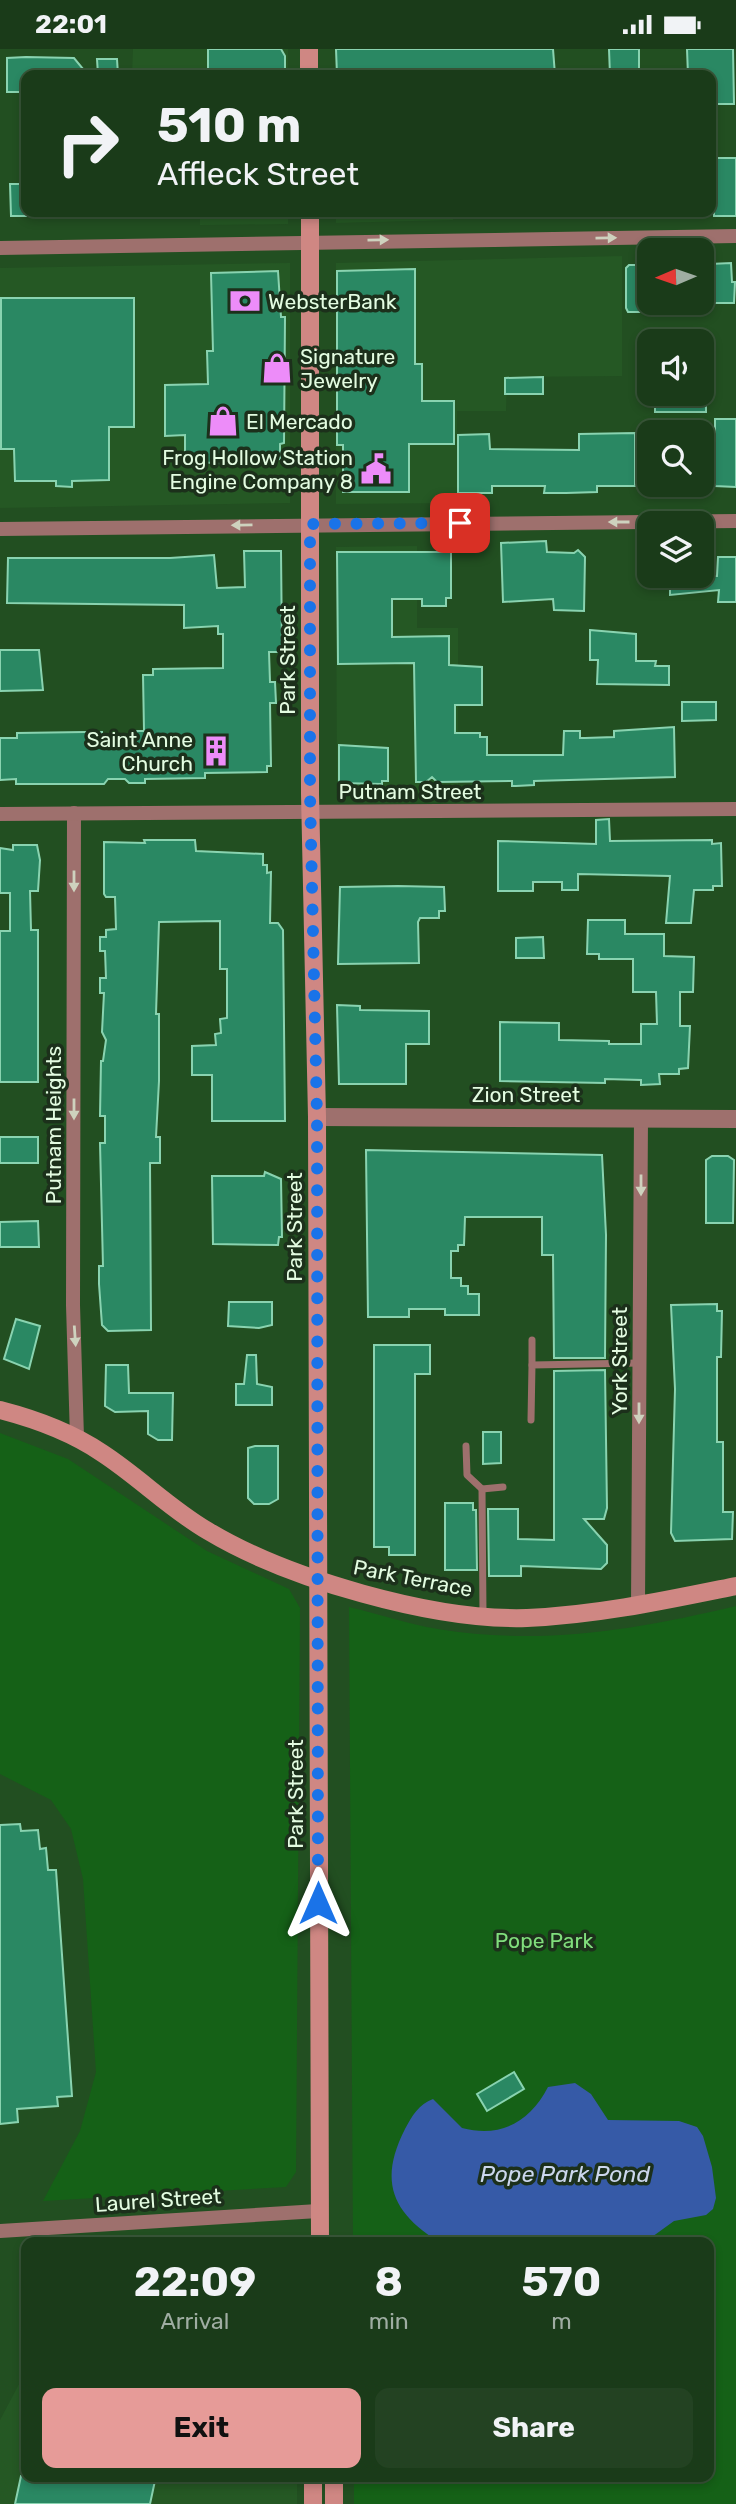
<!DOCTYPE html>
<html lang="en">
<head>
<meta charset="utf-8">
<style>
  :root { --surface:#1a3b19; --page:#234222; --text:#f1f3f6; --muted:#9fada2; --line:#385538; --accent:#e69b98 }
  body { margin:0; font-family:Rubik,sans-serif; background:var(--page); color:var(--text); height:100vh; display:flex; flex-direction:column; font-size:26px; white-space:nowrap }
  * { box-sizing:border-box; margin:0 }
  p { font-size:23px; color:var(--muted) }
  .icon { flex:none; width:38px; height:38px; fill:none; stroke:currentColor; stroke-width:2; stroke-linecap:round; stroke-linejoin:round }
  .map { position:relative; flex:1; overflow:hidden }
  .side { position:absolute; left:21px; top:2188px; width:693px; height:245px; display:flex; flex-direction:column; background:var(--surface); border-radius:14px; box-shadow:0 4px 10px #0003,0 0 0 2px var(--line) }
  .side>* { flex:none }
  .top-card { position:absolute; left:21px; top:21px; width:695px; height:147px; border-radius:14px; box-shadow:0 4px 10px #0003,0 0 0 2px var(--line); background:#1a3b19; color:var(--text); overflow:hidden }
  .needle { width:46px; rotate:268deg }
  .buttons { position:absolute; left:637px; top:189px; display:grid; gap:14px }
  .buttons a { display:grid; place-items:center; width:77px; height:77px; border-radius:14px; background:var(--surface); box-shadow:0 4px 10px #0003,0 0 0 2px var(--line); font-size:35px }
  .pin { position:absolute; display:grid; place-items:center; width:60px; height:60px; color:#fff; margin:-30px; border-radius:14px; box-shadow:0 4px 10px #0006 }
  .me { position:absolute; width:77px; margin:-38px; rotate:0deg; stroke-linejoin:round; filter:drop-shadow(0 0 5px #0008) }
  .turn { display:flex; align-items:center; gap:24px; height:147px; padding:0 21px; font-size:32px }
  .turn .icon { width:91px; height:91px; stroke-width:2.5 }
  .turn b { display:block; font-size:49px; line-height:60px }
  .eta { display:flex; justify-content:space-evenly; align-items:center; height:119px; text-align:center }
  .eta b { font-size:42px; font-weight:700; line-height:49px }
  .button { display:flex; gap:14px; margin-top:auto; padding:14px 21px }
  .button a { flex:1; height:80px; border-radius:14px; background:var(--accent); color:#111; font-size:28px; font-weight:700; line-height:80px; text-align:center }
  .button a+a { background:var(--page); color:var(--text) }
  .status { display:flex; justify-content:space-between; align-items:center; height:49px; padding:0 35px; background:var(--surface); direction:ltr }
  .status svg { height:19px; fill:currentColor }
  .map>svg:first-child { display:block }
  .built { fill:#255824 }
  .green { fill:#156117 }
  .water { fill:#365aa7 }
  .building { fill:#2a8863; stroke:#89d3b0; stroke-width:2 }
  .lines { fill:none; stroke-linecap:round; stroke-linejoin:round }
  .service { stroke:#9e706d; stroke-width:7 }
  .minor { stroke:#9e706d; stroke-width:14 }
  .tertiary { stroke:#9e706d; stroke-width:18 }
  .secondary { stroke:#cf8783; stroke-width:18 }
  .oneway { fill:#ced2be }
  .route { stroke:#1a73e8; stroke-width:12; stroke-dasharray:0 21.6 }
  .labels { text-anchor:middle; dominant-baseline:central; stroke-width:7; stroke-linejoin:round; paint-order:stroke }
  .poi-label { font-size:21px; fill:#e3fce1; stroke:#1c301b; text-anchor:start }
  .street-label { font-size:21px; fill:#e3fce1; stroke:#1c301b }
  .park-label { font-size:21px; fill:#80de7c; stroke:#1c301b }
  .water-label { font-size:23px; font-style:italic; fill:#ccd7ed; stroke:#1c301b }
</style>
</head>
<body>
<div class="status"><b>22:01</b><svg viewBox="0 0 49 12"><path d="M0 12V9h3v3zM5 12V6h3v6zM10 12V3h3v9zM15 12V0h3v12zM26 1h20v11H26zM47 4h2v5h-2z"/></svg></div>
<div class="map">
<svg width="736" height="2455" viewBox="0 0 736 2455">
  <rect width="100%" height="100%" fill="#224f21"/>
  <g class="built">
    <polygon points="133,0 288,0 288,26 132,26"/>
    <polygon points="200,163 288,163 288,175 200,176"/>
    <polygon points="336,163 453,163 453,171 336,174"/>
    <polygon points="622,207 622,327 507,328 506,362 457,362 457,454 336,455 336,214"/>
    <polygon points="290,214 290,454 0,459 0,219"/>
    <polygon points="417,497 417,579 458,579 458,742 337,744 336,498"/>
    <polygon points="285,2188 294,2193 209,2193"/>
    <polygon points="26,2322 26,2427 297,2427 297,2455 0,2455 0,2371"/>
  </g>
  <g class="green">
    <polygon points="0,1384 68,1410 207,1502 289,1540 300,1559 296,2123 286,2138 43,2152 80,2082 96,2023 83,1830 71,1780 51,1751 0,1725"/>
    <path d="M 736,1557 L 736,2455 L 354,2455 L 354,2427 L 709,2427 L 709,2193 L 353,2193 L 349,1558 C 379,1565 408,1575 438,1580 C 542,1597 635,1581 736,1557 Z"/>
  </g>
  <path class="water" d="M 575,2034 L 591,2045 L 608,2071 L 679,2072 L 697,2078 L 703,2087 L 712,2118 L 716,2149 L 713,2160 L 706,2166 L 674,2172 L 645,2193 L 439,2193 C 391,2163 379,2131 405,2080 C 412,2067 419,2055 433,2050 L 462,2079 C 501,2089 530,2073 548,2038 Z"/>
  <g class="building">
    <polygon points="208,0 281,0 285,7 285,26 208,26"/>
    <polygon points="336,0 553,0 555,26 337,26"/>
    <polygon points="609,0 639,0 639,26 610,26"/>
    <polygon points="687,0 733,0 734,55 710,55 710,26 688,26"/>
    <polygon points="26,8 74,9 88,26 26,26 26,43 7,43 7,9"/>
    <polygon points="97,10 117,10 118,26 98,26"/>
    <polygon points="713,109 736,109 736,167 714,167"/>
    <polygon points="10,135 26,135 26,167 11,167"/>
    <polygon points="731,214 732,233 735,233 734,254 709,254 710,215"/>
    <polygon points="629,216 649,216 649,259 643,259 643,263 628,263 626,259 626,219"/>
    <polygon points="415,220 415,315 422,315 422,352 454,352 454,395 409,395 409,443 343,443 343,396 337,396 337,222"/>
    <polygon points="278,222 281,268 285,268 284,394 280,395 280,410 266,411 266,414 227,415 185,412 185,386 165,387 165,336 208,335 207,302 213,302 211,224"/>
    <polygon points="1,249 134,249 134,378 109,378 109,431 72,432 72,438 56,437 56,432 15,432 14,400 1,400"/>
    <polygon points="543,328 543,345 505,345 505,329"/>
    <rect x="655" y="345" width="51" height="18"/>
    <polygon points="715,370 736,370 736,438 715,437"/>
    <polygon points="635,384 635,437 597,437 597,443 566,444 544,444 545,437 492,437 492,444 458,444 458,386 489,385 490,400 579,401 579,385"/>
    <polygon points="546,492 547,503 574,504 578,501 585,508 584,562 554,561 553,550 503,553 501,494"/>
    <polygon points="244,502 281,502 282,603 269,603 270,633 275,633 276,654 270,654 271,717 267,717 267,723 205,724 205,729 145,730 145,734 129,734 125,730 108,730 104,735 16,735 16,730 0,731 0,689 17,689 17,684 85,683 102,683 102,687 134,687 134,682 144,682 143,626 153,626 153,620 223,619 223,585 218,585 218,577 184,579 184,556 7,554 8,509 170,509 214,506 217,539 245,538"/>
    <polygon points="337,503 451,503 451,549 446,549 446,557 422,557 422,550 392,550 392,588 449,587 449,616 482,618 482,656 455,656 455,684 480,684 480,688 487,688 487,706 563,706 564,682 580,682 580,689 585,689 614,688 614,682 674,678 675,728 534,732 534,736 516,737 512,737 512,732 437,733 432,728 426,733 416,733 414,614 338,615"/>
    <polygon points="718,508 736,508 736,553 718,553 719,541 670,546 670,527 717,527"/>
    <polygon points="590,581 636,585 636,612 656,612 655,617 669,617 669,636 597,635 598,611 590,611"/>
    <polygon points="0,601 39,601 43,641 0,642"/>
    <polygon points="682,653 716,653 716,671 682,672"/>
    <polygon points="339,696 388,699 388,732 382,732 382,735 339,734"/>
    <polygon points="609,770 610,792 712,791 712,795 721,794 722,837 713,837 713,841 694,841 691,874 666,874 670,827 578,825 578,841 562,841 562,833 533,833 533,842 498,842 498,792 596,795 596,771"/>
    <polygon points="144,791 195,791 196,802 263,805 263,816 267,816 267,824 271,823 270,874 278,874 283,881 285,1072 212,1072 212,1026 192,1026 192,997 216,996 215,985 221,984 220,970 227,969 227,920 220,920 220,872 159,873 156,965 159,965 159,1032 156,1088 160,1088 160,1114 150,1114 151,1281 108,1282 102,1276 99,1235 99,1217 103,1217 100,1094 105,1094 105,1067 100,1067 101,1012 103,1012 106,991 102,983 104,944 100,944 100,929 106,929 105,902 100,902 100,888 106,888 106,881 116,880 115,848 106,848 104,845 104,793 145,794"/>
    <polygon points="13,796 37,796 40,811 38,842 30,842 31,881 38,881 38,1033 0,1033 0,882 10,882 10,844 0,844 0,799 13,801"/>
    <polygon points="398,837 444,838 445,862 439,862 439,869 420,869 418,873 419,914 338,915 340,838"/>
    <polygon points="588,871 625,871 625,885 664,885 664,907 694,908 693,943 680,943 680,977 690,977 688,1019 679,1020 679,1025 659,1025 660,1035 641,1036 641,1031 605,1030 605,1034 500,1032 500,973 559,974 559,991 609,992 609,995 641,995 641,975 657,975 656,943 633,943 633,910 599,910 599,905 587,905"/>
    <polygon points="543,888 544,909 516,909 516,889"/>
    <polygon points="337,956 360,957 360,961 429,962 429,995 406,995 406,1035 339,1035"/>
    <rect x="0" y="1088" width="38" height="26"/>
    <polygon points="366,1101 602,1106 606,1186 605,1309 554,1309 553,1206 542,1206 542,1168 465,1168 464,1196 458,1196 458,1202 451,1202 451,1229 461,1229 461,1237 468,1237 468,1245 479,1245 479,1266 445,1266 445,1260 409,1260 409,1268 368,1268"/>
    <polygon points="712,1107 728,1107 734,1111 733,1174 706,1174 706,1111"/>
    <polygon points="265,1123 281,1130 282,1188 279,1188 278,1196 213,1195 212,1127 264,1127"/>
    <polygon points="38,1172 39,1198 0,1198 0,1173"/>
    <polygon points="229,1253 272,1253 272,1276 259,1279 228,1277"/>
    <polygon points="717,1255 717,1262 722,1262 721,1308 717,1308 717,1393 723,1393 723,1463 733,1463 732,1490 675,1492 671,1484 675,1340 671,1256"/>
    <polygon points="16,1270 40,1277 29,1320 4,1310"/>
    <polygon points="374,1296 430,1296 430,1325 415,1325 415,1506 389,1506 389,1498 374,1498"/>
    <polygon points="247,1306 256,1306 257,1335 272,1338 272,1356 236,1356 236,1335 244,1335"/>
    <polygon points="106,1316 128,1316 129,1344 173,1344 172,1391 158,1391 148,1385 148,1362 115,1363 105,1357"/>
    <polygon points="605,1321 607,1459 604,1470 584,1470 607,1496 607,1514 601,1520 521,1517 521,1527 489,1527 488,1460 518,1460 518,1490 554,1491 554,1322"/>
    <polygon points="483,1383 501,1383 501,1414 483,1415"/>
    <polygon points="255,1397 278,1397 278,1450 269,1455 254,1455 248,1449 248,1399"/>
    <polygon points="445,1454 473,1454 473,1461 476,1461 477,1521 445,1521"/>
    <polygon points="20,1775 21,1782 38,1781 40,1800 46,1799 48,1821 56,1821 72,2047 57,2048 58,2057 17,2060 18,2073 0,2075 0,1776"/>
    <polygon points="514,2023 524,2040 487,2062 477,2045"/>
    <polygon points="21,2427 156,2427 150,2455 15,2455"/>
  </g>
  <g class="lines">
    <g class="service">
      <polyline points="532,1291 532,1316"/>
      <polyline points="531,1371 532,1316 639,1314"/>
      <polyline points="466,1397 467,1426 482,1440 483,1565"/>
      <polyline points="482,1440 503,1438"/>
    </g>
    <g class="minor">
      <polyline points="0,199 736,187"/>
      <polyline points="0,480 736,472"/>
      <polyline points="74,764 73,1256 77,1389"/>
      <polyline points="0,765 736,760"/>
      <polyline points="638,1557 641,1068"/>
      <polyline points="0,2182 318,2162"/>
    </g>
    <polyline class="tertiary" points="317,1068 736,1070"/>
    <g class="secondary">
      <polyline points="309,0 309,26"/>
      <polyline points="310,163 310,745 317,1068 320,2193"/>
      <path d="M 0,1361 C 35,1370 71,1383 102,1404 C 139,1428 170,1460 208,1482 C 288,1530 434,1572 527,1569 C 598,1566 667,1551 736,1537"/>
      <polyline points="313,2427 313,2455"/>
      <polyline points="334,2455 334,2427"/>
    </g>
  </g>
  <defs><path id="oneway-solid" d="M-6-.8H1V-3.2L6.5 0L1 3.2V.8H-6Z" transform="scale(1.75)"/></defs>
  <g class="oneway">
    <use href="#oneway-solid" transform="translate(606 189) rotate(-1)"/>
    <use href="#oneway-solid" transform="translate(378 191) rotate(-1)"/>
    <use href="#oneway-solid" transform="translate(619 473) rotate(180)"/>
    <use href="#oneway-solid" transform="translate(242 476) rotate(179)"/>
    <use href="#oneway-solid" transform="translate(74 832) rotate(90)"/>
    <use href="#oneway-solid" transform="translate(74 1060) rotate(90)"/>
    <use href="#oneway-solid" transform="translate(641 1136) rotate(90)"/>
    <use href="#oneway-solid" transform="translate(75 1287) rotate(86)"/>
    <use href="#oneway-solid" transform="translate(639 1364) rotate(90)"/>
  </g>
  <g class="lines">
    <polyline class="route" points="318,1854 317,1068 310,745 310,475 460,474"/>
  </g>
  <defs>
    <g id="bank-bare" transform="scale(2.415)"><path d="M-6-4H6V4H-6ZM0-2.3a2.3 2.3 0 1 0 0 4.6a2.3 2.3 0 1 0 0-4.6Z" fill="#ed8cf9" stroke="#1c301b" stroke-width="2.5" paint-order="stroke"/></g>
    <g id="shop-bare" transform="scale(2.415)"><path d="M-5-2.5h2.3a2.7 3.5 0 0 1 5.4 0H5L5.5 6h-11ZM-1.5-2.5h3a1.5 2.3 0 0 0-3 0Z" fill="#ed8cf9" stroke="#1c301b" stroke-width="2.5" paint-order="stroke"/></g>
    <g id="civic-bare" transform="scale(2.415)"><path d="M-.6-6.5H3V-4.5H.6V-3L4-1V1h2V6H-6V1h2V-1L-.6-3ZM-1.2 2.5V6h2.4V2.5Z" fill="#ed8cf9" stroke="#1c301b" stroke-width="2.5" paint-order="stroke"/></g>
    <g id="building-bare" transform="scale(2.415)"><path d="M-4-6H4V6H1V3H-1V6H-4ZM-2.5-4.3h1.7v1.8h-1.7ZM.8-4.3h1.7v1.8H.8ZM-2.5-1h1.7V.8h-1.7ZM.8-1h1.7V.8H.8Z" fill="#ed8cf9" stroke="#1c301b" stroke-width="2.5" paint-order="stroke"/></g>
  </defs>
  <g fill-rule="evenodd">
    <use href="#bank-bare" x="245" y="252"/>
    <use href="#shop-bare" x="277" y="319"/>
    <use href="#shop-bare" x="223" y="372"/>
    <use href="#civic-bare" x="376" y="420"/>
    <use href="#building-bare" x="216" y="702"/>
  </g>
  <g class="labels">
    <g class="poi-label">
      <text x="268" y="252">WebsterBank</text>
      <text x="300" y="307">Signature<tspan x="300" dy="24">Jewelry</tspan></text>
      <text x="246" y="372">El Mercado</text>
      <text x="353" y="408" text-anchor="end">Frog Hollow Station<tspan x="353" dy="24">Engine Company 8</tspan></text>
      <text x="193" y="690" text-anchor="end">Saint Anne<tspan x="193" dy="24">Church</tspan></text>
    </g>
    <g class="street-label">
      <text transform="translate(287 611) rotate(-90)">Park Street</text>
      <text x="410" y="742">Putnam Street</text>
      <text x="526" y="1045">Zion Street</text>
      <text transform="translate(53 1076) rotate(-90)">Putnam Heights</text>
      <text transform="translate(294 1178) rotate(-90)">Park Street</text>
      <text transform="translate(619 1312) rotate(-90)">York Street</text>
      <text transform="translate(413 1529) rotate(11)">Park Terrace</text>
      <text transform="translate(295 1745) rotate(-90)">Park Street</text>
      <text transform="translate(158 2151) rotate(-4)">Laurel Street</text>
    </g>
    <g class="park-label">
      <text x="544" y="1891">Pope Park</text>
    </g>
    <g class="water-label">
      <text x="565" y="2125">Pope Park Pond</text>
    </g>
  </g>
</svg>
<div class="buttons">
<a><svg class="needle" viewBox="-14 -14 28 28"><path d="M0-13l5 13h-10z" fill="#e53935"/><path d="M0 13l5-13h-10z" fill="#9fada2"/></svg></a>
<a><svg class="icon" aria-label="sound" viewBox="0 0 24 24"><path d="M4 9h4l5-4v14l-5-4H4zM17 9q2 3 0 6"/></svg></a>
<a><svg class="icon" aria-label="search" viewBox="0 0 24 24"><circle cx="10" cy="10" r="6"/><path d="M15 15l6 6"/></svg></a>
<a><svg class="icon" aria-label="layers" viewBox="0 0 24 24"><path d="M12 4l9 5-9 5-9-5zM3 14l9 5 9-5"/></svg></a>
</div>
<div class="pin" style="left:460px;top:474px;background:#d93025"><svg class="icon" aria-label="arrive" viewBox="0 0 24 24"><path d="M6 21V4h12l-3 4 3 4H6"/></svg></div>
<svg class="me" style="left:318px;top:1854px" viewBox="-20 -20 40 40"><path d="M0-17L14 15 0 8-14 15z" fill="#1a73e8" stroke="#fff" stroke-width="4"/></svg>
<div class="top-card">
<div class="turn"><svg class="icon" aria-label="right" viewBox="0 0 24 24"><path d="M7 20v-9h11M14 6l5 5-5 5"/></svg><div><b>510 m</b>Affleck Street</div></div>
</div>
<section class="side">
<div class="eta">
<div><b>22:09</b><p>Arrival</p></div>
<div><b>8</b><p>min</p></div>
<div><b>570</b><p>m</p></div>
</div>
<div class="button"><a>Exit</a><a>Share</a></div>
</section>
</div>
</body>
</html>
